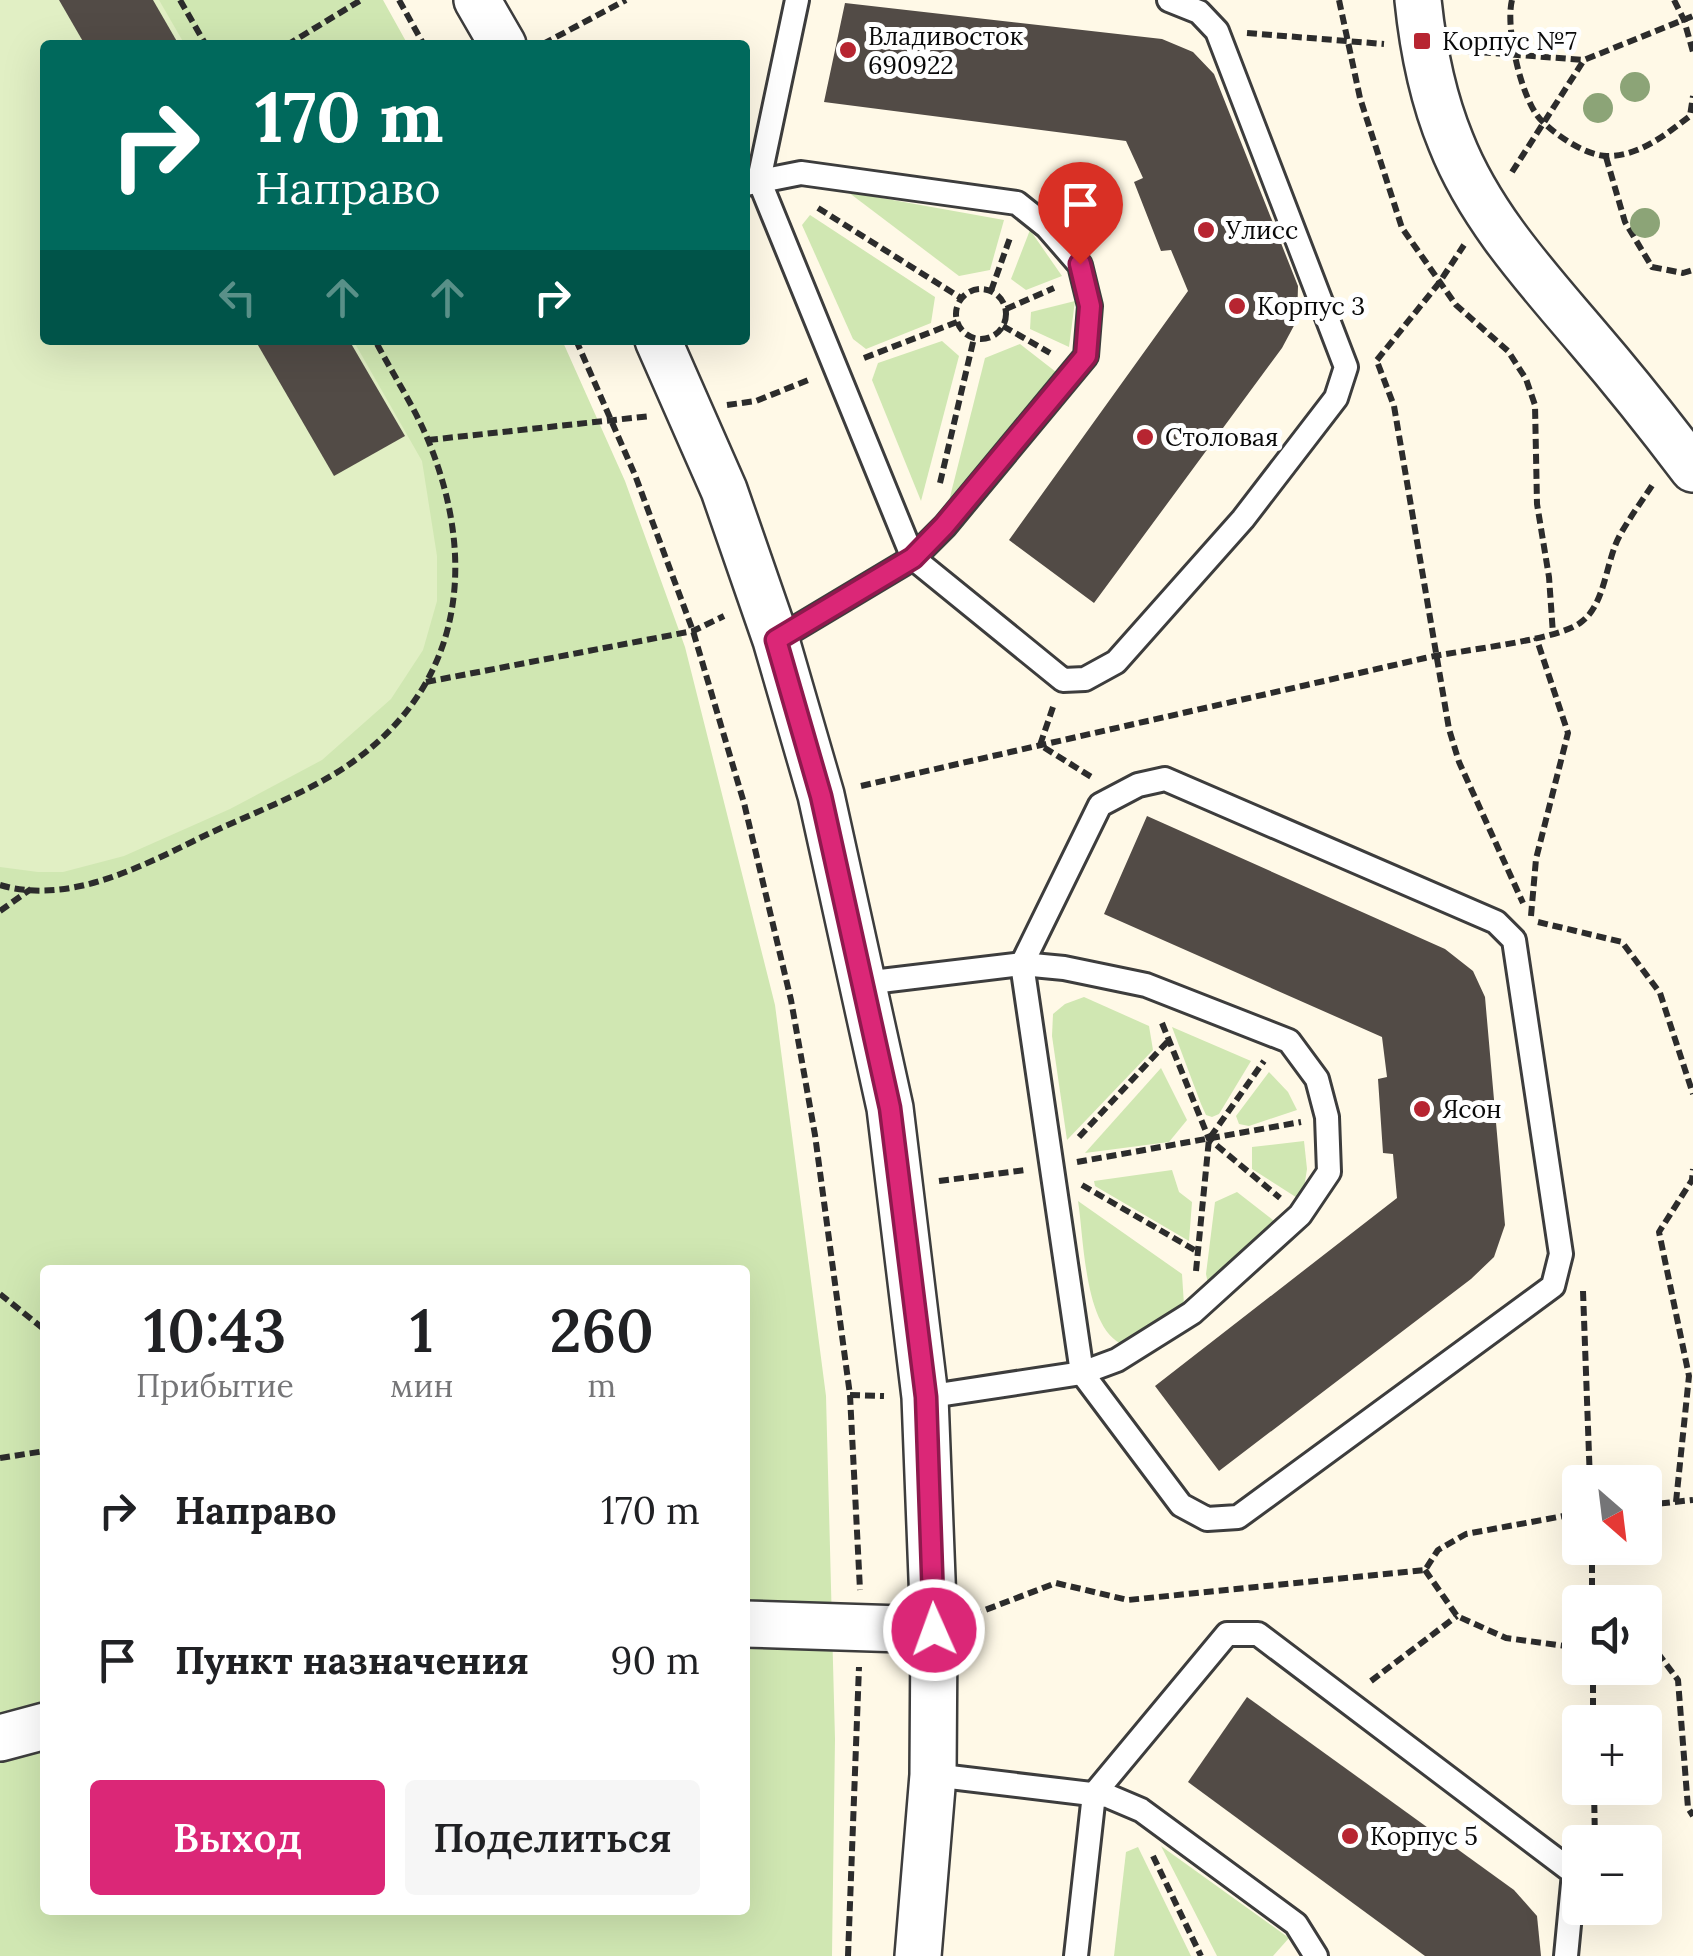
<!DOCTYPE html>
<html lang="ru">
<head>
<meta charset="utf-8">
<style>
  :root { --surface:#fff; --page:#f6f6f6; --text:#202124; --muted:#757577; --accent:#db2777 }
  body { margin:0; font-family:Lora,serif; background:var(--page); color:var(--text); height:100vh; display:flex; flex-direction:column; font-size:38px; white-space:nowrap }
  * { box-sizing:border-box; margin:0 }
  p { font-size:32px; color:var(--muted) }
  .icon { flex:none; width:55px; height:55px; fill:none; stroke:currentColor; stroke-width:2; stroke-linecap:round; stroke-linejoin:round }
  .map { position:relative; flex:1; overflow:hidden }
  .details { position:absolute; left:40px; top:1265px; width:710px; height:650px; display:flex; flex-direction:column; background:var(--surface); border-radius:10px; box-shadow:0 10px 40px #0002 }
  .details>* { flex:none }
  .top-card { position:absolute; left:40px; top:40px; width:710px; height:305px; border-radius:10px; box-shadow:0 10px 40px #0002; background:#00695c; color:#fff; overflow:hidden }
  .needle { width:65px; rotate:152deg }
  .buttons { position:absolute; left:1562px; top:1465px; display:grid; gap:20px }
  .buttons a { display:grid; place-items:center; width:100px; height:100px; border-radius:10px; background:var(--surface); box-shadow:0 10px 40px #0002; font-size:50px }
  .pin { position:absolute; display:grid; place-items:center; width:85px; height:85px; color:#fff; margin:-102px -42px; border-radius:50% 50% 50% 0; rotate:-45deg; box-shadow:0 0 10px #0007 }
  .pin .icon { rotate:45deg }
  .me { position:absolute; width:110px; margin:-55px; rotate:358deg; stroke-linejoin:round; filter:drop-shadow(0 0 8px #0008) }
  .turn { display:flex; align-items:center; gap:35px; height:210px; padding:0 50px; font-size:45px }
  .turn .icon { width:130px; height:130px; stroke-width:2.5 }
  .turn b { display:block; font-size:70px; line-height:85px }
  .lanes { display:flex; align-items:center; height:95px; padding:0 50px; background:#0003; justify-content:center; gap:50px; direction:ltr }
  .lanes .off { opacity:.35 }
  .eta { display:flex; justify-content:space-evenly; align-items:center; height:170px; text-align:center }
  .eta b { font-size:60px; font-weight:600; line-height:70px }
  .primary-button { display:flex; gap:20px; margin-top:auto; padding:20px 50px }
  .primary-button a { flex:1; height:115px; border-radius:10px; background:var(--accent); color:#fff; font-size:40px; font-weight:600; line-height:115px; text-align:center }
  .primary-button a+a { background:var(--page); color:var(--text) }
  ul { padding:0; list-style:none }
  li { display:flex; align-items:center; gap:30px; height:150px; padding:0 50px }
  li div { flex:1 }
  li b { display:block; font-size:38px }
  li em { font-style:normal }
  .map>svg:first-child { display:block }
  .green { fill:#d0e7b2; fill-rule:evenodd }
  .pitch { fill:#e1efc4 }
  .building { fill:#524b46 }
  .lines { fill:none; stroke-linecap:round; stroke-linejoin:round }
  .service-casing { stroke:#3d3d3d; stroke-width:28 }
  .minor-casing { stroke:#3d3d3d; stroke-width:50 }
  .path { stroke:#2c2c2c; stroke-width:6; stroke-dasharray:10 5; stroke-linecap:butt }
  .service { stroke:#fff; stroke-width:22 }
  .minor { stroke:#fff; stroke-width:45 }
  .tree { fill:#8ca477 }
  .route-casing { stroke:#8e194d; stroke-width:25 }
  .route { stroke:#db2777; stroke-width:18 }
  .poi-dot { fill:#b72531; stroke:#fff; stroke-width:4 }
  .labels { text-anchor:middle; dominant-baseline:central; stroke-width:10; stroke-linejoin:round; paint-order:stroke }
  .poi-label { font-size:25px; fill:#0a0a0a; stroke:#fff; text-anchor:start }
</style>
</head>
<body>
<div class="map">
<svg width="1693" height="1956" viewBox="0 0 1693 1956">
  <rect width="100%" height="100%" fill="#fff9e7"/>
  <g class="green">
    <path d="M 0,0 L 383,0 L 408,45 L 45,45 L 45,340 L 562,340 L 625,481 L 685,647 L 775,1005 L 826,1396 L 835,1739 L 832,1956 L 0,1956 ZM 45,1270 L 745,1270 L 745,1910 L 45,1910 Z"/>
    <polygon points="848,192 1004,220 990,270 959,276"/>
    <polygon points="810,215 935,297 931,323 866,349 853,339 802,225"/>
    <polygon points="1030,230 1062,276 1026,290 1011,279"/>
    <polygon points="1075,301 1069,347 1030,329 1031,312"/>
    <polygon points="942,341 959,356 921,501 872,380 878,363"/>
    <polygon points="1020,344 1056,372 949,501 985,358"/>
    <polygon points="1084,997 1149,1026 1153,1050 1067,1140 1052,1036 1053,1014 1065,1004"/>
    <polygon points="1172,1027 1251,1061 1219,1114 1212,1117 1206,1115 1201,1104"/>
    <polygon points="1161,1068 1187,1120 1169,1142 1085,1153"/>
    <polygon points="1269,1072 1288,1092 1297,1110 1249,1126 1239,1124 1236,1116"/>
    <polygon points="1304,1141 1307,1169 1302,1201 1252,1169 1252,1147"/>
    <polygon points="1172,1170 1179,1192 1192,1202 1189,1241 1095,1186 1094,1181"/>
    <polygon points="1237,1192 1278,1224 1209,1289 1206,1274 1215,1202"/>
    <path d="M 1078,1201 L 1182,1274 L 1184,1305 L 1124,1345 C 1084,1330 1084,1238 1078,1201 Z"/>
    <polygon points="1161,1846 1289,1938 1273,1956 1217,1956"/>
    <polygon points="1138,1847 1191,1956 1114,1956 1126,1852"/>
  </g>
  <polygon class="pitch" points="0,0 159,0 185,45 45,45 45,340 353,340 422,461 437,556 437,601 423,650 391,699 322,760 230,809 124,856 63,872 38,872 0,867"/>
  <g class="building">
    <polygon points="59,0 153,0 179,45 85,45"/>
    <polygon points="845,3 1162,39 1193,52 1214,74 1298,286 1297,320 1282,348 1094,603 1009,540 1188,291 1171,250 1161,251 1134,182 1143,178 1126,141 824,102"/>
    <polygon points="255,340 349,340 405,436 334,476"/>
    <polygon points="1147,816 1445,949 1473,971 1485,997 1505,1225 1494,1257 1471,1279 1219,1471 1155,1386 1397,1198 1393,1154 1383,1153 1378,1079 1387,1077 1382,1037 1104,914"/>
    <polygon points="1247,1697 1514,1890 1537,1916 1541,1956 1425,1956 1188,1782"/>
  </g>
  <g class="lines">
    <g class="service-casing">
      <g id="service">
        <polyline points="797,0 759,180 913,558 1063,680 1085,679 1116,662 1243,519 1336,398 1346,367 1217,31 1199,12 1169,0"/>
        <polyline points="746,184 801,173 1017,203 1047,227 1080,265 1090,306 1086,356 945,526 913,558 776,640"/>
        <polygon points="1165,779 1496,922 1514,940 1561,1254 1553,1286 1238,1517 1207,1519 1181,1505 1082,1373 1022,964 1100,805 1138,785"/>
        <polyline points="864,983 1022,964 1064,968 1146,985 1289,1041 1317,1079 1327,1117 1329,1172 1300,1215 1192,1313 1117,1360 1082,1373 925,1397"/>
        <polyline points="933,1775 1108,1796 1141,1810 1296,1924 1316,1956"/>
        <polyline points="1076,1956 1094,1794 1227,1634 1258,1634 1574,1873 1566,1956"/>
      </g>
    </g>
    <g class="minor-casing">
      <g id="minor">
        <polyline points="477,0 503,45"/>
        <path d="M 1418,0 C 1423,49 1432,96 1451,142 C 1480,216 1536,277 1587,337 C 1624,380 1659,424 1693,469"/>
        <polyline points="658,340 724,490 776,640 821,795 890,1108 925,1397 934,1630 933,1775 918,1956"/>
        <polyline points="745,1624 934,1630"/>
        <polyline points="0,1738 45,1726"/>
      </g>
    </g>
    <g class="path">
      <polyline points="180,0 206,45"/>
      <polyline points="399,0 424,45"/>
      <polyline points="1339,0 1360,98 1402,228 1456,305 1508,351 1526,379 1535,405 1537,504 1549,577 1553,634"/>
      <path d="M 1512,0 C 1505,27 1521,98 1540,119 C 1554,134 1586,156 1607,156 C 1640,156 1665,135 1690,116 L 1693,96"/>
      <polyline points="1674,0 1684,20 1693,52"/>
      <polyline points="1247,33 1384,44"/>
      <polyline points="543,44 626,0"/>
      <polyline points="287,45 361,0"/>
      <polyline points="1466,51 1584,60"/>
      <polyline points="1606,157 1625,222 1652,267 1683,273 1693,270"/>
      <polyline points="1512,172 1584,60 1693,16"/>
      <polyline points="818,208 961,298"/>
      <circle cx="981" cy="314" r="25"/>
      <polyline points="991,291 1011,235"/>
      <polyline points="1006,309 1054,288"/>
      <polyline points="1003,326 1050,353"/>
      <polyline points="576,340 635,475 693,631 744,803 791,1000 815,1135 850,1395 860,1590"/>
      <polyline points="864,358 957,322"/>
      <polyline points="1377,360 1439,283 1464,245"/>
      <polyline points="1378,364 1394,406 1449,729 1459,762 1523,903"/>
      <polyline points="727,405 756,401 811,379"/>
      <polyline points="428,440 651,416"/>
      <polyline points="940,483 974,338"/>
      <polyline points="426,682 693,631 724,616"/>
      <polyline points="1053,707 1040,745 1093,778"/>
      <path d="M 861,786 C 1049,743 1237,701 1425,658 C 1460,650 1555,641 1580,623 C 1606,605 1605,562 1620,535 C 1630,517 1642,501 1653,484"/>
      <path d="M 0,885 C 71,906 146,864 208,834 C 249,815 293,798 331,776 C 459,700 482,571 428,440 C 414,406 392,373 375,340"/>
      <polyline points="0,911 31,889"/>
      <polyline points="1531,916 1536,859 1568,733 1536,637"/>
      <polyline points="1538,922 1622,942 1660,993 1693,1094"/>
      <polyline points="1162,1023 1209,1139 1280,1198"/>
      <polyline points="1079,1137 1169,1040"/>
      <polyline points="1077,1162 1301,1122"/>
      <polyline points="939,1181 1026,1170"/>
      <polyline points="1082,1185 1198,1252"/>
      <polyline points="1196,1271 1209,1139 1264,1061"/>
      <polyline points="1583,1291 1590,1482"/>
      <polyline points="0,1294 45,1330"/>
      <polyline points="850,1395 884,1396"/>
      <polyline points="0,1458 45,1451"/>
      <polyline points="1676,1502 1689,1376 1659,1232 1692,1180 1693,1169"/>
      <polyline points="1645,1505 1693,1500"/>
      <polyline points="1592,1548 1592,1602"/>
      <polyline points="1425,1570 1457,1616 1506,1638 1580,1648"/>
      <polyline points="972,1615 1056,1583 1128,1600 1425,1570 1438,1550 1466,1534 1580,1513"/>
      <polyline points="1645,1648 1654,1648 1678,1680 1688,1808 1693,1816"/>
      <polyline points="1593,1668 1593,1722"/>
      <polyline points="1371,1681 1457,1616"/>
      <polyline points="1594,1788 1595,1842"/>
      <polyline points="1153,1856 1201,1956"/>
      <polyline points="848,1956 859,1667"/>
    </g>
    <use href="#service" class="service"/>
    <use href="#minor" class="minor"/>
  </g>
  <g class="tree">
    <circle cx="1635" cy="87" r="15"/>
    <circle cx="1598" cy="108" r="15"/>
    <circle cx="1645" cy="223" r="15"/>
  </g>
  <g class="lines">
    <g class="route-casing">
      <polyline id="route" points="934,1630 926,1397 890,1108 821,796 776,640 913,558 944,526 1086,356 1090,306 1080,264"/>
    </g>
    <use href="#route" class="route"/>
  </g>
  <g class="poi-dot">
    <rect x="1412" y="31" width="20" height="20" rx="5"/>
    <circle cx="848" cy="50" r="10"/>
    <circle cx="1206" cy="230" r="10"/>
    <circle cx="1237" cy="306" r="10"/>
    <circle cx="1145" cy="437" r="10"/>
    <circle cx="1422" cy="1109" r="10"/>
    <circle cx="1350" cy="1836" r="10"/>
  </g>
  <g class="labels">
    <g class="poi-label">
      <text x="868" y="36">Владивосток<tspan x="868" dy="29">690922</tspan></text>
      <text x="1442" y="41">Корпус №7</text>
      <text x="1226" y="230">Улисс</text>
      <text x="1257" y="306">Корпус 3</text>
      <text x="1165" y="437">Столовая</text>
      <text x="1442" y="1109">Ясон</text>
      <text x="1370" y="1836">Корпус 5</text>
    </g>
  </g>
</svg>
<div class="buttons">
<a><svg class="needle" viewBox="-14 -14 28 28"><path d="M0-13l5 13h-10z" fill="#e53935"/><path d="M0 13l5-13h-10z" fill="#757577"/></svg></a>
<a><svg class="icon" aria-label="sound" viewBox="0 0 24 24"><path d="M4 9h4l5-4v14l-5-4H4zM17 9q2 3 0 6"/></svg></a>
<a>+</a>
<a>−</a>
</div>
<div class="pin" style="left:1080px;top:264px;background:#d93025"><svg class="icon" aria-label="arrive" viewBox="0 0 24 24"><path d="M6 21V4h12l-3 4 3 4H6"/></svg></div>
<svg class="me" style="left:934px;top:1630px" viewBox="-20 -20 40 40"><circle r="17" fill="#db2777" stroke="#fff" stroke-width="3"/><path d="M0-11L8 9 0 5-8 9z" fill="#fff"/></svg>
<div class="top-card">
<div class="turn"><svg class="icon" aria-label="right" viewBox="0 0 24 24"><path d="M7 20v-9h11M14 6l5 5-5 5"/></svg><div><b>170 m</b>Направо</div></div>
<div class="lanes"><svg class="icon off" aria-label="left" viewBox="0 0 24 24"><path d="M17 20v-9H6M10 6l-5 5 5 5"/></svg><svg class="icon off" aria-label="ahead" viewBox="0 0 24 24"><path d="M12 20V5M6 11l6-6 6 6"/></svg><svg class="icon off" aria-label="ahead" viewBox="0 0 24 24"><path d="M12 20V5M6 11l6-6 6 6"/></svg><svg class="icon" aria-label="right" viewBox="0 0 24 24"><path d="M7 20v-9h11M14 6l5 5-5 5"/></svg></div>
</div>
<section class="details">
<div class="eta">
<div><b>10:43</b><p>Прибытие</p></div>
<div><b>1</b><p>мин</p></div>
<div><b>260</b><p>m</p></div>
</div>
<ul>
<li><svg class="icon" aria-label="right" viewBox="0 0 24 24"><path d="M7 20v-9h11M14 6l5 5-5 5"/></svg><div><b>Направо</b></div><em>170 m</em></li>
<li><svg class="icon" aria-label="arrive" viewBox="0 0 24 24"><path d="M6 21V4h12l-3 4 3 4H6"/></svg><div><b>Пункт назначения</b></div><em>90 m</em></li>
</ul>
<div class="primary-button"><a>Выход</a><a>Поделиться</a></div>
</section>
</div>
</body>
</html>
